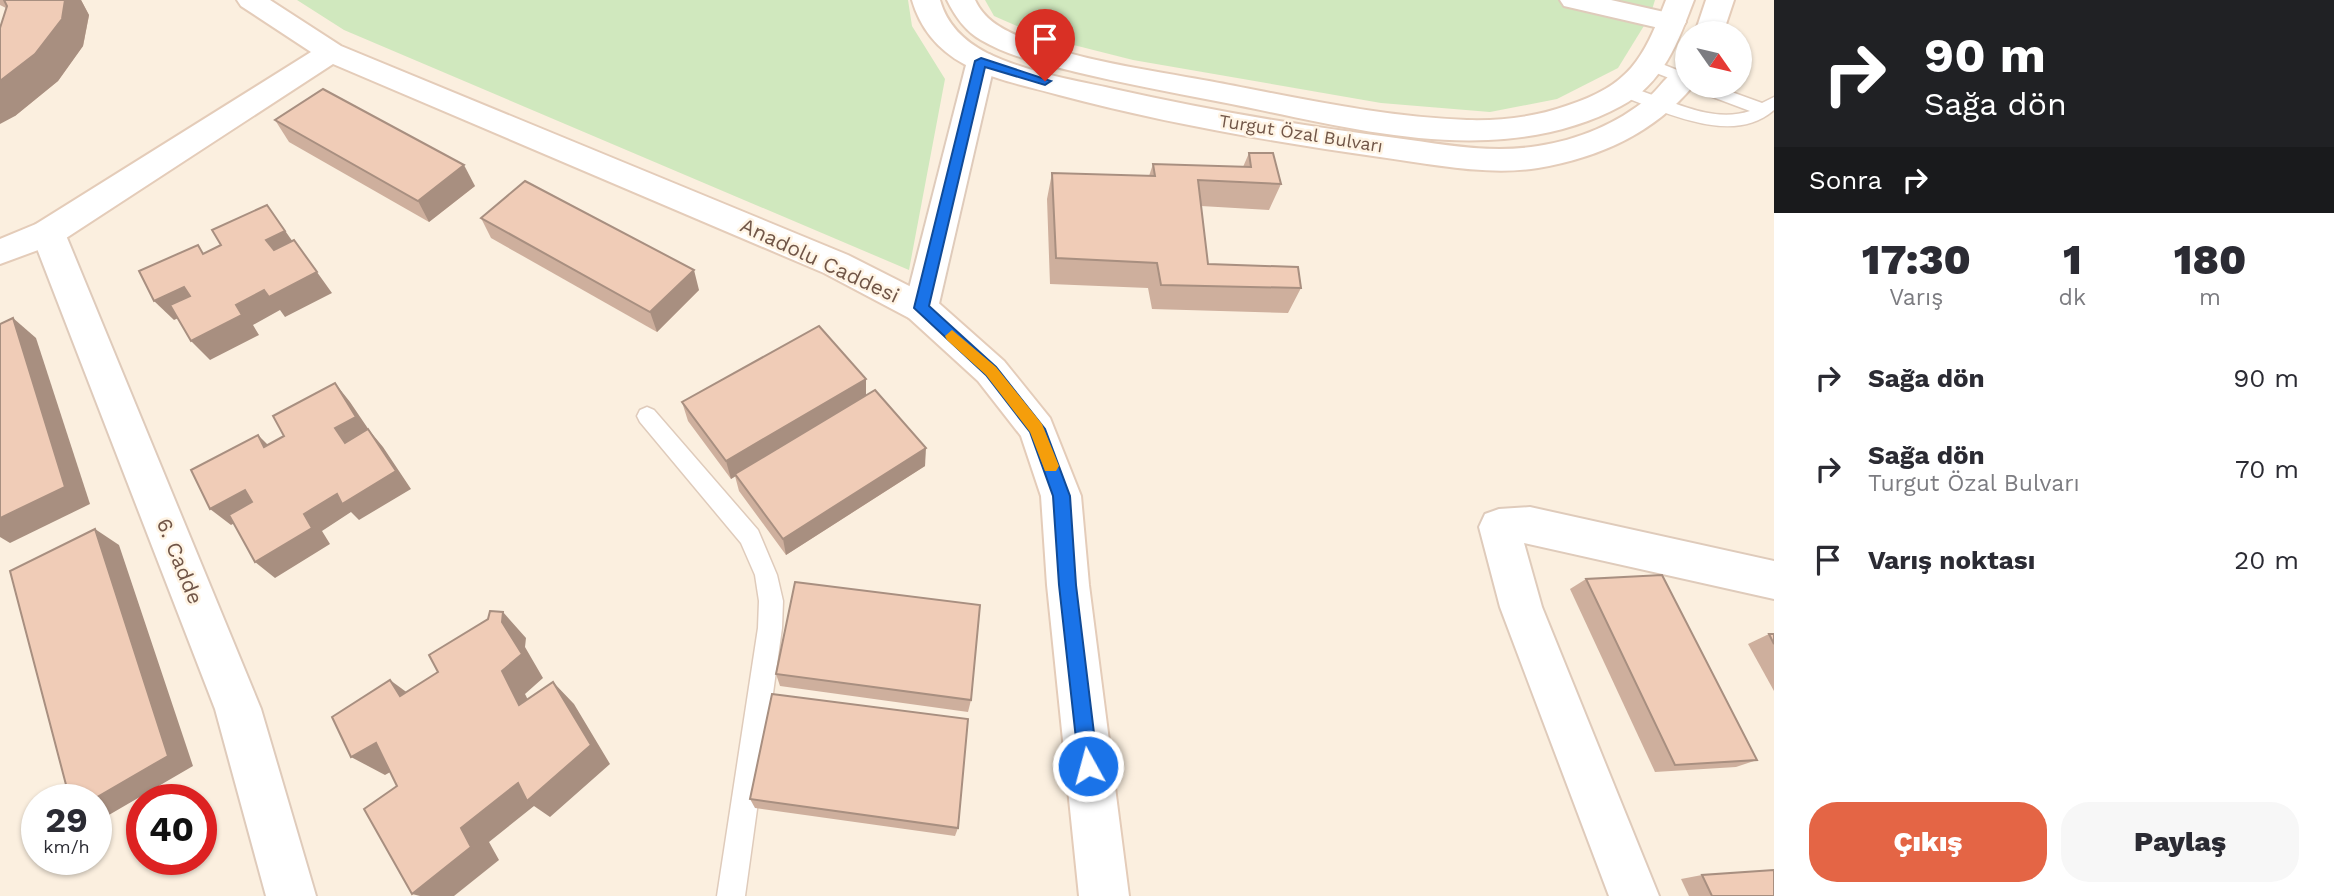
<!DOCTYPE html>
<html lang="tr">
<head>
<meta charset="utf-8">
<style>
  :root { --surface:#fff; --page:#f7f7f7; --text:#2b2b33; --muted:#7c7c81; --accent:#e46545 }
  body { margin:0; font-family:"Work Sans",sans-serif; background:var(--page); color:var(--text); height:100vh; display:flex; flex-direction:column; font-size:26px; white-space:nowrap }
  * { box-sizing:border-box; margin:0 }
  p { font-size:23px; color:var(--muted) }
  .icon { flex:none; width:38px; height:38px; fill:none; stroke:currentColor; stroke-width:2; stroke-linecap:round; stroke-linejoin:round }
  .map { position:relative; flex:1; overflow:hidden }
  .panel { display:flex; flex-direction:column; background:var(--surface); width:560px }
  .panel>* { flex:none }
  .top-card { background:#202124; color:#fff; overflow:hidden }
  .needle { width:46px; rotate:124deg }
  .controls { position:absolute; left:1675px; top:21px; display:grid; gap:14px }
  .controls a { display:grid; place-items:center; width:77px; height:77px; border-radius:50%; background:var(--surface); box-shadow:0 2px 5px #0004; font-size:35px }
  .speed { position:absolute; left:21px; top:784px; display:flex; gap:14px; font-size:35px; font-weight:700; text-align:center }
  .speed>* { display:grid; place-content:center; width:91px; height:91px; border-radius:50%; background:var(--surface); box-shadow:0 2px 5px #0004; line-height:1 }
  .speed small { font-size:18px; font-weight:400 }
  .speed .limit { border:10px solid #d22; background:#fff; color:#111 }
  .pin { position:absolute; display:grid; place-items:center; width:60px; height:60px; color:#fff; margin:-72px -30px; border-radius:50% 50% 50% 0; rotate:-45deg; box-shadow:0 0 7px #0007 }
  .pin .icon { rotate:45deg }
  .me { position:absolute; width:77px; margin:-38px; rotate:353deg; stroke-linejoin:round; filter:drop-shadow(0 0 5px #0008) }
  .turn { display:flex; align-items:center; gap:24px; height:147px; padding:0 35px; font-size:32px }
  .turn .icon { width:91px; height:91px; stroke-width:2.5 }
  .turn b { display:block; font-size:49px; line-height:60px }
  .then { display:flex; align-items:center; height:66px; padding:0 35px; background:#0003; gap:14px; font-size:26px }
  .eta { display:flex; justify-content:space-evenly; align-items:center; height:119px; text-align:center }
  .eta b { font-size:42px; font-weight:800; line-height:49px }
  .primary-button { display:flex; gap:14px; margin-top:auto; padding:14px 35px }
  .primary-button a { flex:1; height:80px; border-radius:28px; background:var(--accent); color:#fff; font-size:28px; font-weight:800; line-height:80px; text-align:center }
  .primary-button a+a { background:var(--page); color:var(--text) }
  ul { padding:0; list-style:none }
  li { display:flex; align-items:center; gap:21px; height:91px; padding:0 35px }
  li div { flex:1 }
  li b { display:block; font-size:26px }
  li em { font-style:normal }
  main { display:flex; flex:1; min-height:0 }
  .map>svg:first-child { display:block }
  .green { fill:#d0e8be }
  .lines { fill:none; stroke-linecap:round; stroke-linejoin:round }
  .lane-casing { stroke:#dfcbbb; stroke-width:3 }
  .street-casing { stroke:#dfcbbb; stroke-width:4 }
  .secondary-casing { stroke:#e4ccb9; stroke-width:4 }
  .lane { fill:#fff; fill-rule:evenodd }
  .street { fill:#fff; fill-rule:evenodd }
  .secondary { fill:#fff; fill-rule:evenodd }
  .wall { fill:#ceaf9d }
  .shaded-wall { fill:#a88f80 }
  .building { fill:#f0ccb7; stroke:#a88f80; stroke-width:2 }
  .route { fill:#1a73e8; stroke:#114b97; stroke-width:2 }
  .slow { fill:#f59e0b }
  .labels { text-anchor:middle; dominant-baseline:central; stroke-width:5; stroke-linejoin:round; paint-order:stroke }
  .far-street-label { font-size:18px; fill:#705547; stroke:#fff4e4 }
  .street-label { font-size:21px; fill:#705547; stroke:#fff4e4 }
</style>
</head>
<body>
<main>
<div class="map">
<svg width="1774" height="896" viewBox="0 0 1774 896">
  <rect width="100%" height="100%" fill="#fbefdf"/>
  <g class="green">
    <polygon points="297,0 908,0 912,26 945,79 909,270 344,30"/>
    <polygon points="985,0 1655,0 1650,16 1618,68 1557,99 1490,112 1381,103 1133,60 1042,37 994,16"/>
  </g>
  <g class="lines">
    <g class="lane-casing">
      <g id="lane">
        <polygon points="1652,60 1687,74 1687,85 1646,69 1644,65"/>
        <path d="M 1625,86 C 1665,96 1708,125 1750,111 L 1694,90 L 1692,86 L 1715,86 L 1762,103 L 1774,97 L 1774,110 C 1732,147 1663,111 1619,95 L 1617,91 L 1619,87 Z"/>
        <polygon points="647,407 654,410 758,530 777,575 783,601 782,628 745,896 717,896 758,628 759,601 755,575 741,543 640,422 637,416 640,410"/>
      </g>
    </g>
    <g class="street-casing">
      <g id="street">
        <polygon points="1560,0 1611,0 1682,16 1686,22 1682,28 1672,31 1564,6"/>
        <polygon points="981,52 991,55 995,61 938,308 933,318 921,321 909,318 904,308 967,61 971,55"/>
        <polygon points="48,221 60,224 65,233 261,709 316,896 266,896 215,709 31,233 36,224"/>
        <polygon points="1530,507 1774,561 1774,599 1524,543 1542,607 1659,896 1609,896 1500,607 1479,527 1485,514 1499,509"/>
      </g>
    </g>
    <g class="secondary-casing">
      <g id="secondary">
        <polygon points="237,0 270,0 341,46 848,255 933,298 1004,361 1050,418 1081,496 1089,585 1129,896 1079,896 1047,585 1041,496 1021,436 978,381 909,318 824,273 333,64 60,242 0,264 0,239 36,224 311,52 241,6"/>
        <path d="M 912,0 L 940,0 C 947,25 964,41 987,53 C 1026,72 1073,80 1114,89 C 1207,110 1301,126 1396,138 C 1442,144 1490,154 1538,146 C 1577,140 1617,124 1648,98 C 1661,87 1670,69 1687,65 L 1687,86 L 1693,86 C 1654,133 1598,158 1538,168 C 1486,176 1432,164 1380,157 C 1273,142 1164,123 1059,95 C 1027,86 993,80 964,64 C 938,50 920,28 912,0 Z"/>
        <path d="M 947,0 L 975,0 C 984,19 1000,28 1018,36 C 1074,60 1150,70 1209,81 C 1294,97 1380,117 1467,120 C 1500,121 1535,117 1566,106 C 1630,85 1643,60 1666,0 L 1694,0 C 1678,42 1663,84 1621,106 C 1581,128 1533,138 1488,140 C 1397,144 1305,118 1216,101 C 1169,92 1122,83 1076,72 C 1044,64 1010,57 981,40 C 965,31 955,16 947,0 Z"/>
        <polygon points="1706,0 1734,0 1723,33 1695,33"/>
      </g>
    </g>
    <use href="#lane" class="lane"/>
    <use href="#street" class="street"/>
    <use href="#secondary" class="secondary"/>
  </g>
  <g class="wall">
    <polygon points="0,0 81,0 89,15 83,46 58,81 15,116 6,8 0,5"/>
    <polygon points="275,120 475,186 429,222 289,142"/>
    <polygon points="1249,153 1281,184 1269,210 1201,206 1208,264 1301,288 1288,313 1152,309 1148,288 1050,284 1047,199 1052,173 1149,176 1153,164 1243,167"/>
    <polygon points="481,218 699,290 657,332 491,238"/>
    <polygon points="866,395 925,466 786,555 739,491 735,476 731,479 688,421 682,402"/>
    <polygon points="1586,579 1757,760 1736,767 1655,772 1570,589"/>
    <polygon points="1769,634 1774,634 1774,691 1748,644"/>
    <polygon points="776,674 971,700 968,712 780,686"/>
    <polygon points="750,799 958,828 955,836 755,808"/>
    <polygon points="1702,875 1774,896 1689,896 1681,879"/>
  </g>
  <g class="shaded-wall">
    <polygon points="65,0 81,0 89,15 83,46 58,81 15,116 0,124 0,81"/>
    <polygon points="464,165 475,186 429,222 418,201"/>
    <polygon points="267,205 300,252 282,260 266,240"/>
    <polygon points="294,240 332,293 285,317 280,310 253,325 259,335 210,360 191,341 236,305"/>
    <polygon points="694,270 699,290 657,332 650,312"/>
    <polygon points="184,287 203,307 174,320 154,301"/>
    <polygon points="13,318 36,338 90,504 10,543 0,537 0,518"/>
    <polygon points="866,379 866,398 731,479 726,461"/>
    <polygon points="335,383 350,402 369,430 383,447 411,489 359,520 351,512 322,531 330,544 275,578 255,562 304,514 345,443 335,428"/>
    <polygon points="258,435 276,453 264,447"/>
    <polygon points="926,448 925,466 786,555 783,539"/>
    <polygon points="245,490 264,507 231,525 210,509"/>
    <polygon points="95,529 119,545 193,766 102,819 96,818 96,800 92,800"/>
    <polygon points="503,612 526,638 525,647 543,678 525,694 541,726 519,705 502,671 502,622"/>
    <polygon points="390,680 420,702 400,696"/>
    <polygon points="553,682 574,704 610,764 550,817 534,806 489,842 499,860 454,896 420,896 412,894 461,828 518,783"/>
    <polygon points="376,743 408,762 385,775 351,757"/>
  </g>
  <g class="building">
    <polygon points="4,0 65,0 62,19 35,54 0,81 0,28 7,6"/>
    <polygon points="323,89 464,165 418,201 275,120"/>
    <polygon points="1249,153 1273,153 1281,184 1198,180 1208,264 1298,267 1301,288 1161,285 1157,263 1056,258 1052,173 1155,176 1153,164 1251,167"/>
    <polygon points="525,181 694,270 650,312 481,218"/>
    <polygon points="267,205 285,231 266,240 274,250 294,240 317,272 269,297 264,290 236,305 242,315 191,341 170,305 190,296 184,287 154,301 139,271 198,245 203,254 221,245 212,230"/>
    <polygon points="13,318 65,487 0,518 0,324"/>
    <polygon points="819,326 866,379 726,461 682,402"/>
    <polygon points="335,383 356,417 335,428 345,443 368,429 396,471 342,504 337,494 304,514 312,528 255,562 229,515 252,502 245,490 210,509 191,470 258,435 264,447 284,436 273,416"/>
    <polygon points="875,390 926,448 783,539 735,474"/>
    <polygon points="95,529 168,756 92,800 70,800 10,571"/>
    <polygon points="1662,575 1757,760 1675,765 1586,579"/>
    <polygon points="795,582 980,605 971,700 776,674"/>
    <polygon points="490,611 503,612 502,622 522,654 502,671 519,705 553,682 591,745 527,801 518,783 461,828 471,847 412,894 364,809 397,786 376,743 351,757 332,717 390,680 400,696 438,672 429,655 488,619"/>
    <polygon points="1769,634 1774,634 1774,644"/>
    <polygon points="772,694 968,719 958,828 750,799"/>
    <polygon points="1774,870 1774,896 1712,896 1702,875"/>
  </g>
  <polygon class="route" points="981,58 1051,81 1045,85 985,67 929,306 996,367 1045,429 1070,496 1076,585 1098,766 1095,773 1088,776 1082,773 1079,766 1059,585 1053,496 1030,432 986,375 914,308 975,61"/>
  <polygon class="slow" points="952,330 996,367 1042,424 1059,466 1056,471 1045,471 1030,432 986,375 947,340 945,336"/>
  <g class="labels">
    <g class="far-street-label">
      <text transform="translate(1301 133) rotate(9)">Turgut Özal Bulvarı</text>
    </g>
    <g class="street-label">
      <text transform="translate(820 260) rotate(25)">Anadolu Caddesi</text>
      <text transform="translate(180 561) rotate(68)">6. Cadde</text>
    </g>
  </g>
</svg>
<div class="controls">
<a><svg class="needle" viewBox="-14 -14 28 28"><path d="M0-13l5 13h-10z" fill="#e53935"/><path d="M0 13l5-13h-10z" fill="#7c7c81"/></svg></a>
</div>
<div class="speed"><div>29<small>km/h</small></div><div class="limit">40</div></div>
<div class="pin" style="left:1045px;top:81px;background:#d93025"><svg class="icon" aria-label="arrive" viewBox="0 0 24 24"><path d="M6 21V4h12l-3 4 3 4H6"/></svg></div>
<svg class="me" style="left:1088px;top:766px" viewBox="-20 -20 40 40"><circle r="17" fill="#1a73e8" stroke="#fff" stroke-width="3"/><path d="M0-11L8 9 0 5-8 9z" fill="#fff"/></svg>
</div>
<section class="panel">
<div class="top-card">
<div class="turn"><svg class="icon" aria-label="right" viewBox="0 0 24 24"><path d="M7 20v-9h11M14 6l5 5-5 5"/></svg><div><b>90 m</b>Sağa dön</div></div>
<div class="then">Sonra<svg class="icon" aria-label="right" viewBox="0 0 24 24"><path d="M7 20v-9h11M14 6l5 5-5 5"/></svg></div>
</div>
<div class="eta">
<div><b>17:30</b><p>Varış</p></div>
<div><b>1</b><p>dk</p></div>
<div><b>180</b><p>m</p></div>
</div>
<ul>
<li><svg class="icon" aria-label="right" viewBox="0 0 24 24"><path d="M7 20v-9h11M14 6l5 5-5 5"/></svg><div><b>Sağa dön</b></div><em>90 m</em></li>
<li><svg class="icon" aria-label="right" viewBox="0 0 24 24"><path d="M7 20v-9h11M14 6l5 5-5 5"/></svg><div><b>Sağa dön</b><p>Turgut Özal Bulvarı</p></div><em>70 m</em></li>
<li><svg class="icon" aria-label="arrive" viewBox="0 0 24 24"><path d="M6 21V4h12l-3 4 3 4H6"/></svg><div><b>Varış noktası</b></div><em>20 m</em></li>
</ul>
<div class="primary-button"><a>Çıkış</a><a>Paylaş</a></div>
</section>
</main>
</body>
</html>
